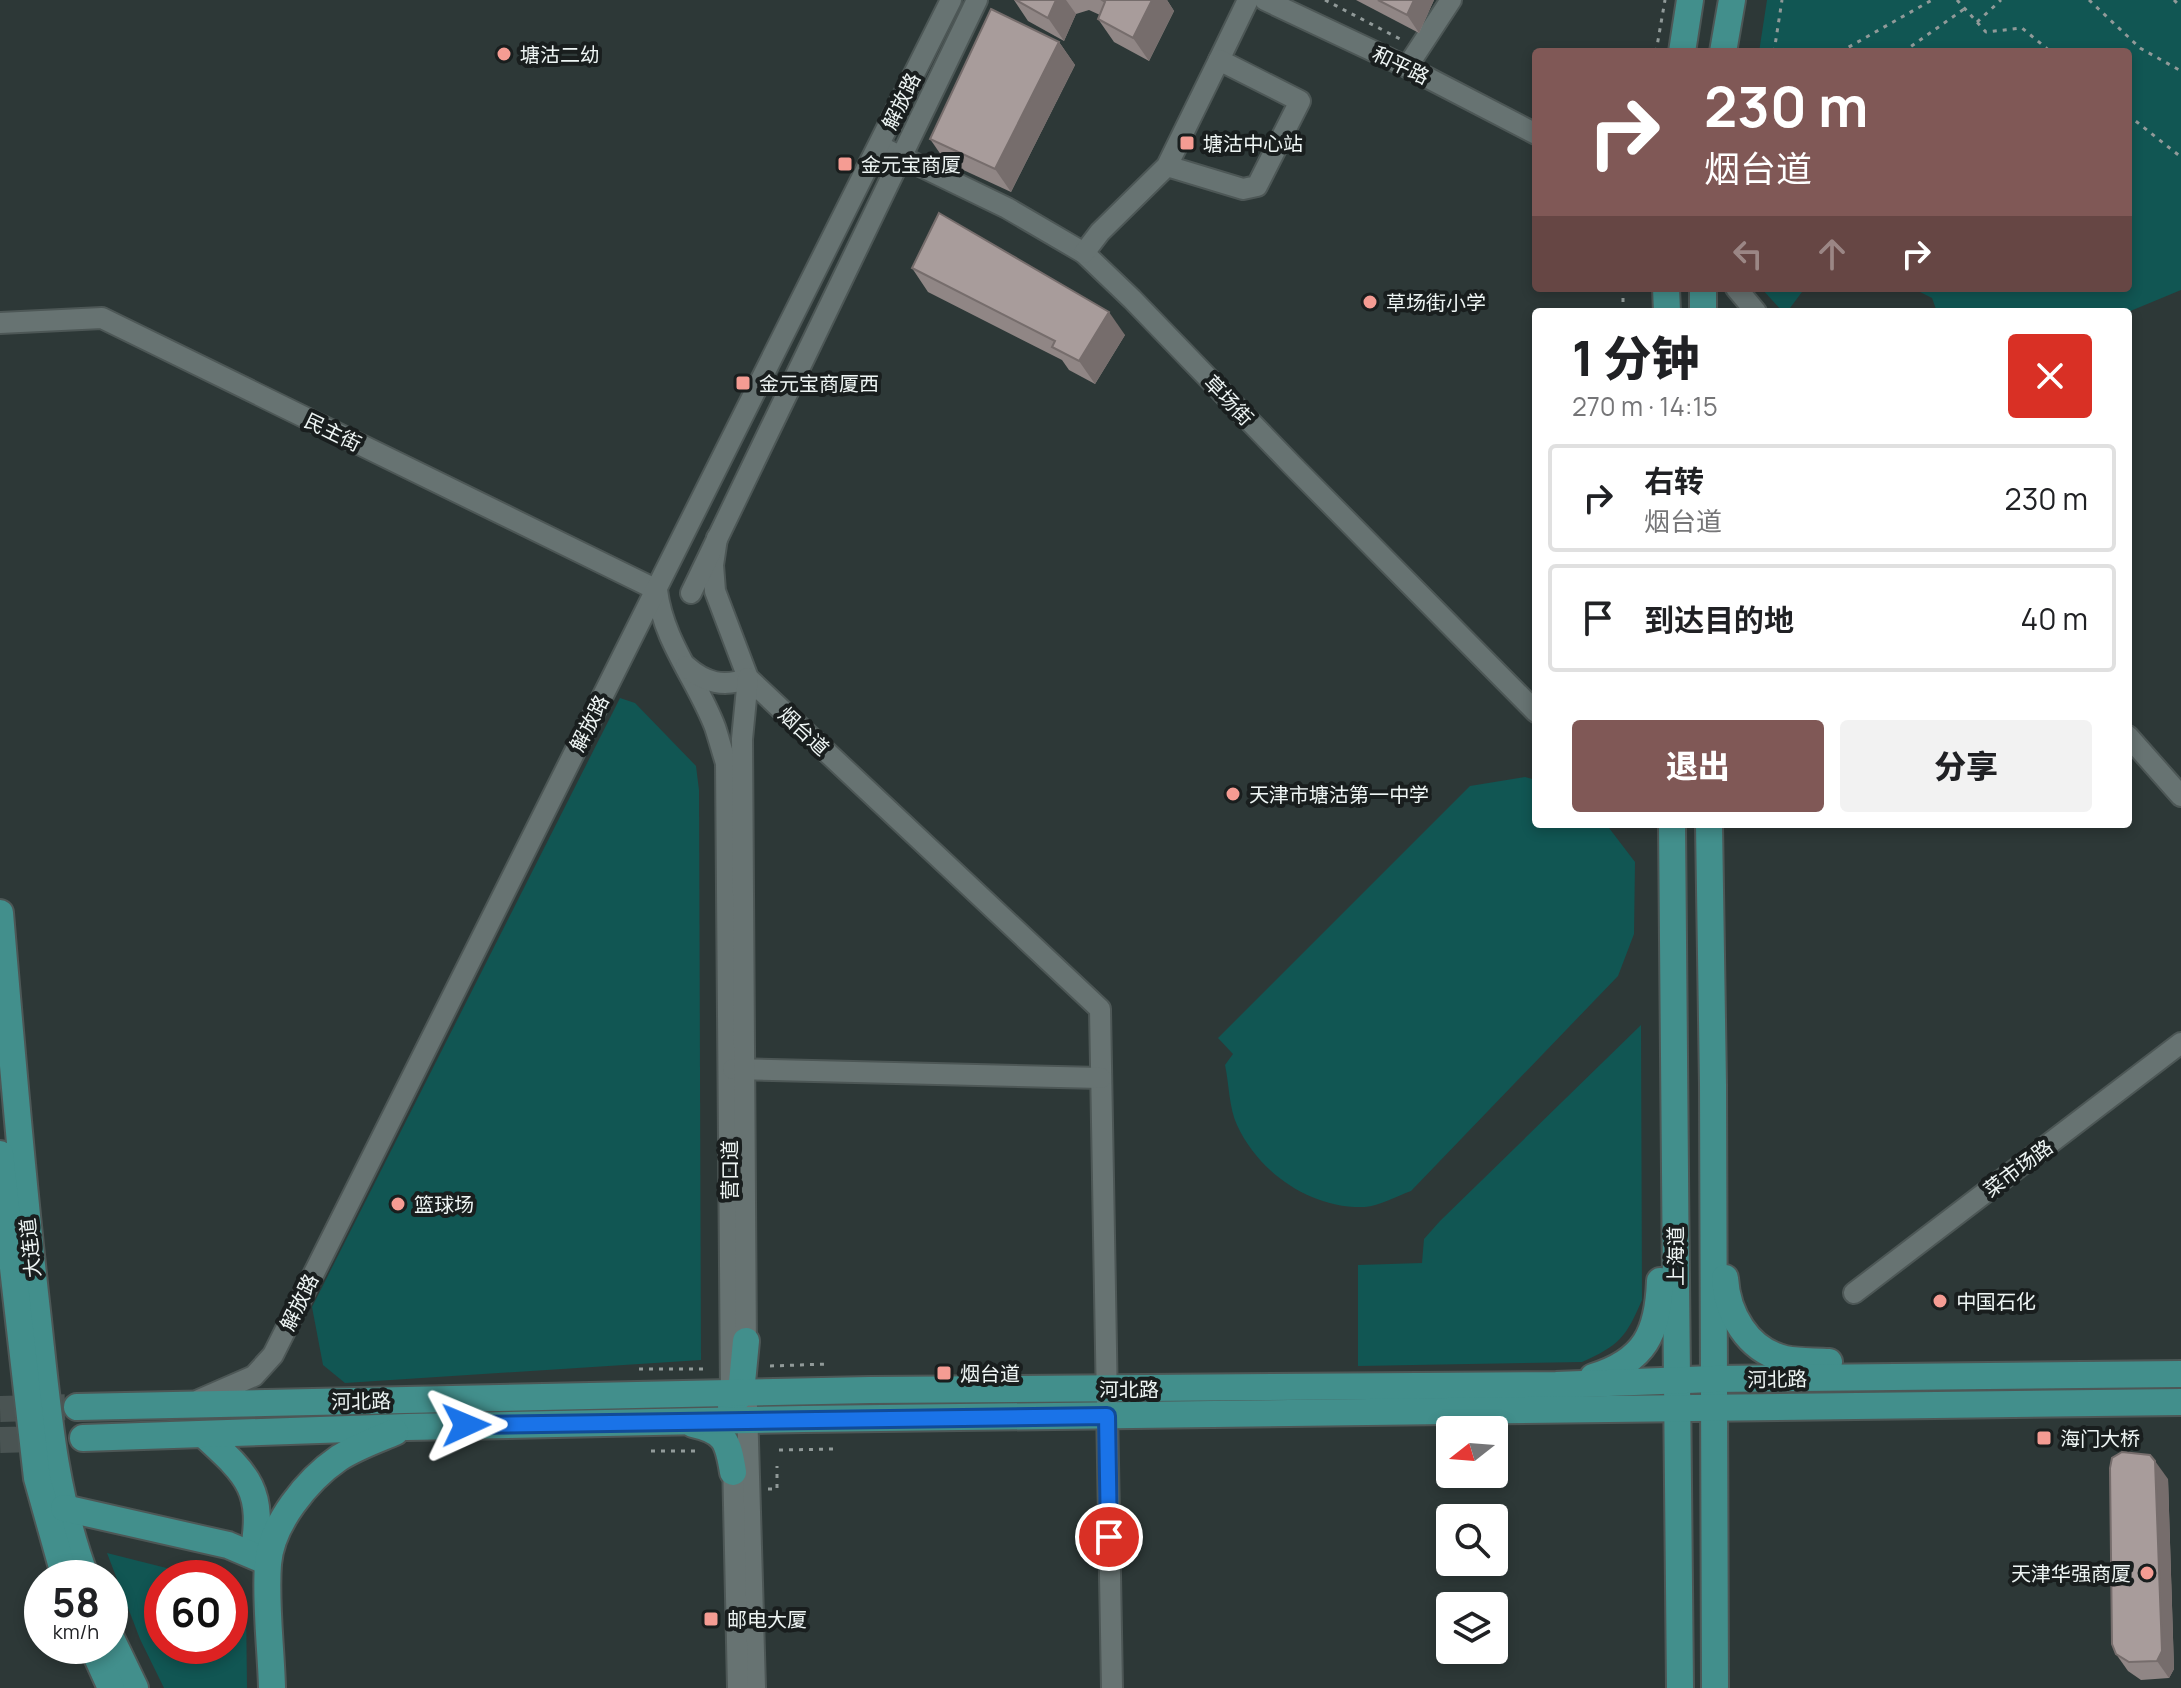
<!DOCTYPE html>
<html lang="zh">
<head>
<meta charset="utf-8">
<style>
  :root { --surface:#fff; --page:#f2f2f2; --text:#202124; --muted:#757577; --line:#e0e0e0; --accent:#805856 }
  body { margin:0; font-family:Manrope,"Noto Sans SC",sans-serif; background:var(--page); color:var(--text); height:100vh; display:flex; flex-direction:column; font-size:30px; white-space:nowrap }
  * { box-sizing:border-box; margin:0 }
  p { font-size:26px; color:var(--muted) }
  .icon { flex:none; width:44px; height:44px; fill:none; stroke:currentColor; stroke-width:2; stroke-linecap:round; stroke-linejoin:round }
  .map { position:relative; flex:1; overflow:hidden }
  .drawer { position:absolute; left:1532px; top:308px; width:600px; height:520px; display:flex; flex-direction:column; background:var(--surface); border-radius:8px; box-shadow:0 4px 12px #0003 }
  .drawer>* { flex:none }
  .top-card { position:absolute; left:1532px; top:48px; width:600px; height:244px; border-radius:8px; box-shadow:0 4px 12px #0003; background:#805856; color:#fff; overflow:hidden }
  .needle { width:52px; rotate:253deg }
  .controls { position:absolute; left:1436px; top:1416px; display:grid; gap:16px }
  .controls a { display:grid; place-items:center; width:72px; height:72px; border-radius:8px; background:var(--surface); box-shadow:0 4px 12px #0003; font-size:40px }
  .speed { position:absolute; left:24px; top:1560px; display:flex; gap:16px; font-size:40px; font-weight:700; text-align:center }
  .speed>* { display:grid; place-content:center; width:104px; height:104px; border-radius:50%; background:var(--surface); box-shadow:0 4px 12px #0003; line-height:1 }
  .speed small { font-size:20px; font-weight:400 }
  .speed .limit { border:12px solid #d22; background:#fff; color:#111 }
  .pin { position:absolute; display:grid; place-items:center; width:68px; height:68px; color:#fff; margin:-34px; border:4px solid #fff; border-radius:50%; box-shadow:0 2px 8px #0007 }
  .me { position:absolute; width:88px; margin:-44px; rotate:89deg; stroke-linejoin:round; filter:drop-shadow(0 0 6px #0008) }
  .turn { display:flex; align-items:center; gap:28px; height:168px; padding:0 40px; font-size:36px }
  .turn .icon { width:104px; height:104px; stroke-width:2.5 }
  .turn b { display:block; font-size:56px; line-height:68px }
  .lanes { display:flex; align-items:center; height:76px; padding:0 40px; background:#0003; justify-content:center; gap:40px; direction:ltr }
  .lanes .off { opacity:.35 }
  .round { display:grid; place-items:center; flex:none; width:84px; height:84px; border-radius:8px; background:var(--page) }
  .head { display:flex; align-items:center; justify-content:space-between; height:136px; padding:0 40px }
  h1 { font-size:48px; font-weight:800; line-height:60px }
  .button { display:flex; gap:16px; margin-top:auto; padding:16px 40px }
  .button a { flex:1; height:92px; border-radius:8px; background:var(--accent); color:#fff; font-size:32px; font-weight:800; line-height:92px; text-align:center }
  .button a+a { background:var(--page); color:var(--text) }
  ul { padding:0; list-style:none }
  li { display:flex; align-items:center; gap:24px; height:108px; margin:0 16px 12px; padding:0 24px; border:4px solid var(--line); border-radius:8px }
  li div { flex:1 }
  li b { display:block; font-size:30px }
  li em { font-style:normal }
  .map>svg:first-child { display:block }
  .green { fill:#115653 }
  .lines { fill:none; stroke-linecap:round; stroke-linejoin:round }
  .major-tunnel { stroke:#4a5453; stroke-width:26; stroke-dasharray:26 13; stroke-linecap:butt }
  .minor-casing { stroke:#4d5756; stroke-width:24 }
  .major-casing { stroke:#4d5756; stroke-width:30 }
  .path { stroke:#919a99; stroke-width:3; stroke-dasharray:4 6; stroke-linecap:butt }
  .minor { stroke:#677372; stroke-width:20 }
  .major { stroke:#428f8c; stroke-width:26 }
  .wall { fill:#908685 }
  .shaded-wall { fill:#766d6c }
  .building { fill:#a89c9b; stroke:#766d6c; stroke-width:2 }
  .route-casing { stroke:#114b97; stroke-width:20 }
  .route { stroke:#1a73e8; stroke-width:14 }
  .poi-dot { fill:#f59c93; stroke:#191e1e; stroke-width:3 }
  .labels { text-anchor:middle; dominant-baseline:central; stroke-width:8; stroke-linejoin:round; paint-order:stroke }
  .poi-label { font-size:20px; fill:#eef5f4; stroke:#191e1e; text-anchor:start }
  .street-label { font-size:20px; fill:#eef5f4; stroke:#191e1e }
</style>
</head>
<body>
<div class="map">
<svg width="2181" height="1688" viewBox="0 0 2181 1688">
  <rect width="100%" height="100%" fill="#2d3837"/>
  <g class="green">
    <polygon points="1767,0 2181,0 2181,290 2128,312 1937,312 1932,298 1912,288 2128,288 2128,52 1759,52"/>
    <polygon points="1761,288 1805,288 1787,312 1783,312"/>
    <polygon points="620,698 635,703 696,766 699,790 701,1360 345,1383 323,1365 312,1307"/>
    <path d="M 1525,777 L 1536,780 L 1536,824 L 1606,824 L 1635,862 L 1634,934 L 1618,976 L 1411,1191 C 1397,1196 1379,1206 1365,1207 C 1311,1209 1259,1173 1237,1125 C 1229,1108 1229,1083 1225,1065 L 1233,1054 L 1218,1038 L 1470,786 Z"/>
    <path d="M 1641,1025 L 1642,1300 C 1626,1337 1620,1345 1582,1362 L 1358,1366 L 1358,1265 L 1422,1263 L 1424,1239 L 1440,1221 Z"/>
    <polygon points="107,1553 206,1578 162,1578 162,1646 230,1646 230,1585 246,1602 247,1688 164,1688 140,1639"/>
  </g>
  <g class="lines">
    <g class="major-tunnel">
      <polyline points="0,1409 77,1407"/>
      <polyline points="0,1440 83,1438"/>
    </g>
    <g class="minor-casing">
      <g id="minor">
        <polyline points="1265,0 1407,67 1536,134"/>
        <polyline points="1219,60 1248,0"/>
        <polyline points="1407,67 1451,0"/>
        <polyline points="879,146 1007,208 1084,253 1132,299 1291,464 1536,712"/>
        <polyline points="1084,253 1100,232 1167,166 1243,189 1257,186 1300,101 1219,60 1167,166"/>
        <polyline points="1736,288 1756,312"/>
        <polyline points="0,323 102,318 657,590"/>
        <polyline points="717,538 713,565 715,591 748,678 1100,1009 1112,1688"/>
        <path d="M 657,590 C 663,641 697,680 715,727 C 719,739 722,751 726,763 L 731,1391"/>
        <polyline points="691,593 977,0"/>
        <path d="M 686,666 C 705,683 724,688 748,678"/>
        <polyline points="2128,736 2181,796"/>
        <polyline points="733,1069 1101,1078"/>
        <polyline points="1854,1293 2181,1043"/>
        <polyline points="746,1354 742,739 748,678"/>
        <path d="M 199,1400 L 254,1376 L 273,1355 C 495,902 728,454 951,0"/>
        <polyline points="747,1406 755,1688"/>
        <polyline points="733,1459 738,1688"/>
      </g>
    </g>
    <g class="major-casing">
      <g id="major">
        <polyline points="1682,52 1690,0"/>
        <polyline points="1723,52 1732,0"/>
        <polyline points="1666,288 1667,312"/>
        <polyline points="1703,312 1703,288"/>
        <path d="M 1672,824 C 1676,1112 1675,1400 1680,1688"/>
        <polyline points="1709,824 1713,1085 1715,1688"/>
        <path d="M 0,913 C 11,1046 22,1178 37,1311 C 47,1401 53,1492 86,1578"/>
        <polyline points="0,1154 37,1478 65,1578"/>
        <path d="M 1725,1278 C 1727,1313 1747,1350 1785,1359 C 1799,1362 1814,1361 1829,1362"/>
        <path d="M 1593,1377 C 1645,1361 1658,1333 1660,1281"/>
        <polyline points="731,1406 741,1393 746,1341"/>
        <polyline points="77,1407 870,1390 1556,1385 1713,1379 2181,1374"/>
        <path d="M 693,1424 C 725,1431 728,1441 733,1472"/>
        <path d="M 203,1434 C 249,1476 265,1490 253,1555"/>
        <polyline points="83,1438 407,1427 804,1419 2181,1402"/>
        <polyline points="64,1508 228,1545 268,1562"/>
        <polyline points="110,1636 135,1688"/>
        <polyline points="92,1646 111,1688"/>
        <path d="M 272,1688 C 271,1647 265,1604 268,1564 C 271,1524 307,1480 339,1458 C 356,1447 376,1440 395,1432"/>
      </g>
    </g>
    <g class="path">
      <polyline points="1325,0 1402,40"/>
      <polyline points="1957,0 1986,32 2022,28 2051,52"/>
      <polyline points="2089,0 2140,48 2181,71"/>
      <polyline points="2174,0 2181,7"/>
      <polyline points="1977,22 2001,0"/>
      <polyline points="1656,52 1665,0"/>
      <polyline points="1774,52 1782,0"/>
      <polyline points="1840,52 1932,0"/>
      <polyline points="1903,52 1964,9"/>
      <polyline points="2128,115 2181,157"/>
      <polyline points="1623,312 1623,288"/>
      <polyline points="770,1366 828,1364"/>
      <polyline points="639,1369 704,1369"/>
      <polyline points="779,1450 836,1449"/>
      <polyline points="651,1451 698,1451"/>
      <polyline points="768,1489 777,1489 777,1466"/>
    </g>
    <use href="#minor" class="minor"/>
    <use href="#major" class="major"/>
  </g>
  <g class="wall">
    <polygon points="1014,0 1167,0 1174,11 1149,61 1114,42 1098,19 1100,15 1089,10 1076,14 1064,41 1028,21"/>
    <polygon points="1356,0 1434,0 1419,33"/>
    <polygon points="1059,42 1075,65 1011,192 946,162 930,139"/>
    <polygon points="912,268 1125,335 1095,384 1069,370 1062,360 928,292"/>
    <polygon points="2168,1479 2174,1669 2169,1678 2141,1680 2128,1671 2116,1654"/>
  </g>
  <g class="shaded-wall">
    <polygon points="1056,0 1066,0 1076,14 1064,41 1048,18"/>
    <polygon points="1152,0 1167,0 1174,11 1149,61 1133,38"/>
    <polygon points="1414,0 1434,0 1419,33 1407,15"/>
    <polygon points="1059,42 1075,65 1011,192 995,169"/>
    <polygon points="1109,312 1125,335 1095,384 1079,361"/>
    <polygon points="2155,1461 2168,1479 2174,1669 2169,1678 2157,1661"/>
  </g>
  <g class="building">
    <polygon points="1016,0 1056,0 1048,18"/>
    <polygon points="1102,0 1152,0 1133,38 1098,19 1105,2"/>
    <polygon points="1378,0 1414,0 1407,15"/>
    <polygon points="991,9 1059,42 995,169 930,139"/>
    <polygon points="939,213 1109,312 1079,361 1052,347 1055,341 912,268"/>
    <polygon points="2122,1452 2150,1455 2155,1461 2162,1651 2157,1661 2129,1662 2116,1654 2112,1644 2110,1468 2112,1458"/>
  </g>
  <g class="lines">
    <g class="route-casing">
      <polyline id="route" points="466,1425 1107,1416 1109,1537"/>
    </g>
    <use href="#route" class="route"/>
  </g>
  <g class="poi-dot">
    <circle cx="504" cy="54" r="8"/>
    <rect x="1179" y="135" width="16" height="16" rx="4"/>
    <rect x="837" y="156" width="16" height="16" rx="4"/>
    <circle cx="1370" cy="302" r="8"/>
    <rect x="735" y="375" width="16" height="16" rx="4"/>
    <circle cx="1233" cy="794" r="8"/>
    <circle cx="398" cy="1204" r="8"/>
    <circle cx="1940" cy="1301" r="8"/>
    <rect x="936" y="1365" width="16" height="16" rx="4"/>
    <rect x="2036" y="1430" width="16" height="16" rx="4"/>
    <circle cx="2147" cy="1573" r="8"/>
    <rect x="703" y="1611" width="16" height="16" rx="4"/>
  </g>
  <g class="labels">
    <g class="poi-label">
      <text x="520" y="54">塘沽二幼</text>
      <text x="1203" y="143">塘沽中心站</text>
      <text x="861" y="164">金元宝商厦</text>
      <text x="1386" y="302">草场街小学</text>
      <text x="759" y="383">金元宝商厦西</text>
      <text x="1249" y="794">天津市塘沽第一中学</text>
      <text x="414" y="1204">篮球场</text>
      <text x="1956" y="1301">中国石化</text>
      <text x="960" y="1373">烟台道</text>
      <text x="2060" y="1438">海门大桥</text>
      <text x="2131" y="1573" text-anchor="end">天津华强商厦</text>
      <text x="727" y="1619">邮电大厦</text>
    </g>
    <g class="street-label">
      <text transform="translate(1401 65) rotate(26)">和平路</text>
      <text transform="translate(901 101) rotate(-64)">解放路</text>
      <text transform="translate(1229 400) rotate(46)">草场街</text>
      <text transform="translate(333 432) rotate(26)">民主街</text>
      <text transform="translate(589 723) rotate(-63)">解放路</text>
      <text transform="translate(804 731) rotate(43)">烟台道</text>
      <text transform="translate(2018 1168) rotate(-37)">菜市场路</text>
      <text transform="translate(729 1170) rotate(-90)">营口道</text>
      <text transform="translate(30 1248) rotate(-96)">大连道</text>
      <text transform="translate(1675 1256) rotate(-90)">上海道</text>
      <text transform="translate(299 1302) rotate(-64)">解放路</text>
      <text transform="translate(1777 1379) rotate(-1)">河北路</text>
      <text x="1129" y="1389">河北路</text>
      <text transform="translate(361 1401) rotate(-1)">河北路</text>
    </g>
  </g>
</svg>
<div class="controls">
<a><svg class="needle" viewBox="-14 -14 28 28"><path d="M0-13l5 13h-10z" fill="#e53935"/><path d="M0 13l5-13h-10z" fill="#757577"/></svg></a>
<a><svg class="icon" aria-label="search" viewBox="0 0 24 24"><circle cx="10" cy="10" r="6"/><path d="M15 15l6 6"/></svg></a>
<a><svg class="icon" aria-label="layers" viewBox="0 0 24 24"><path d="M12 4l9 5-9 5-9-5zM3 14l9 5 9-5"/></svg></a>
</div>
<div class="speed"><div>58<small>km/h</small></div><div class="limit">60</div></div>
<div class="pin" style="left:1109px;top:1537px;background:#d93025"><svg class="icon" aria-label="arrive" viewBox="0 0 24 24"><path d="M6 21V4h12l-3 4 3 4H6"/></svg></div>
<svg class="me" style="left:466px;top:1425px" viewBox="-20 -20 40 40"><path d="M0-17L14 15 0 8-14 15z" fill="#1a73e8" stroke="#fff" stroke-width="4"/></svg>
<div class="top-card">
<div class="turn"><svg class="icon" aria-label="right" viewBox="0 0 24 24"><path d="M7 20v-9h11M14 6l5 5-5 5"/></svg><div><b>230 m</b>烟台道</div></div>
<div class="lanes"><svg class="icon off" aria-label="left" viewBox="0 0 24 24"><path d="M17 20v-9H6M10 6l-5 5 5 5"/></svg><svg class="icon off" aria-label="ahead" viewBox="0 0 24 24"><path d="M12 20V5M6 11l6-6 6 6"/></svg><svg class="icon" aria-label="right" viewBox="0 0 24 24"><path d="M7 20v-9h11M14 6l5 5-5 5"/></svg></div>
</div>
<section class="drawer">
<div class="head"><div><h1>1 分钟</h1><p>270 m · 14:15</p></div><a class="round" style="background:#d93025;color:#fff"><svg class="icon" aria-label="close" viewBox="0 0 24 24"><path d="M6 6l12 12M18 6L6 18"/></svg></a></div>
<ul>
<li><svg class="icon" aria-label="right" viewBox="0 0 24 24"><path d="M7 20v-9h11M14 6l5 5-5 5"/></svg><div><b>右转</b><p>烟台道</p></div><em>230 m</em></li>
<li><svg class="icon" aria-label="arrive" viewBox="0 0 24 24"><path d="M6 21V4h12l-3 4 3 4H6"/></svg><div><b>到达目的地</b></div><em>40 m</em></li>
</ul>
<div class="button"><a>退出</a><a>分享</a></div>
</section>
</div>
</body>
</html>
